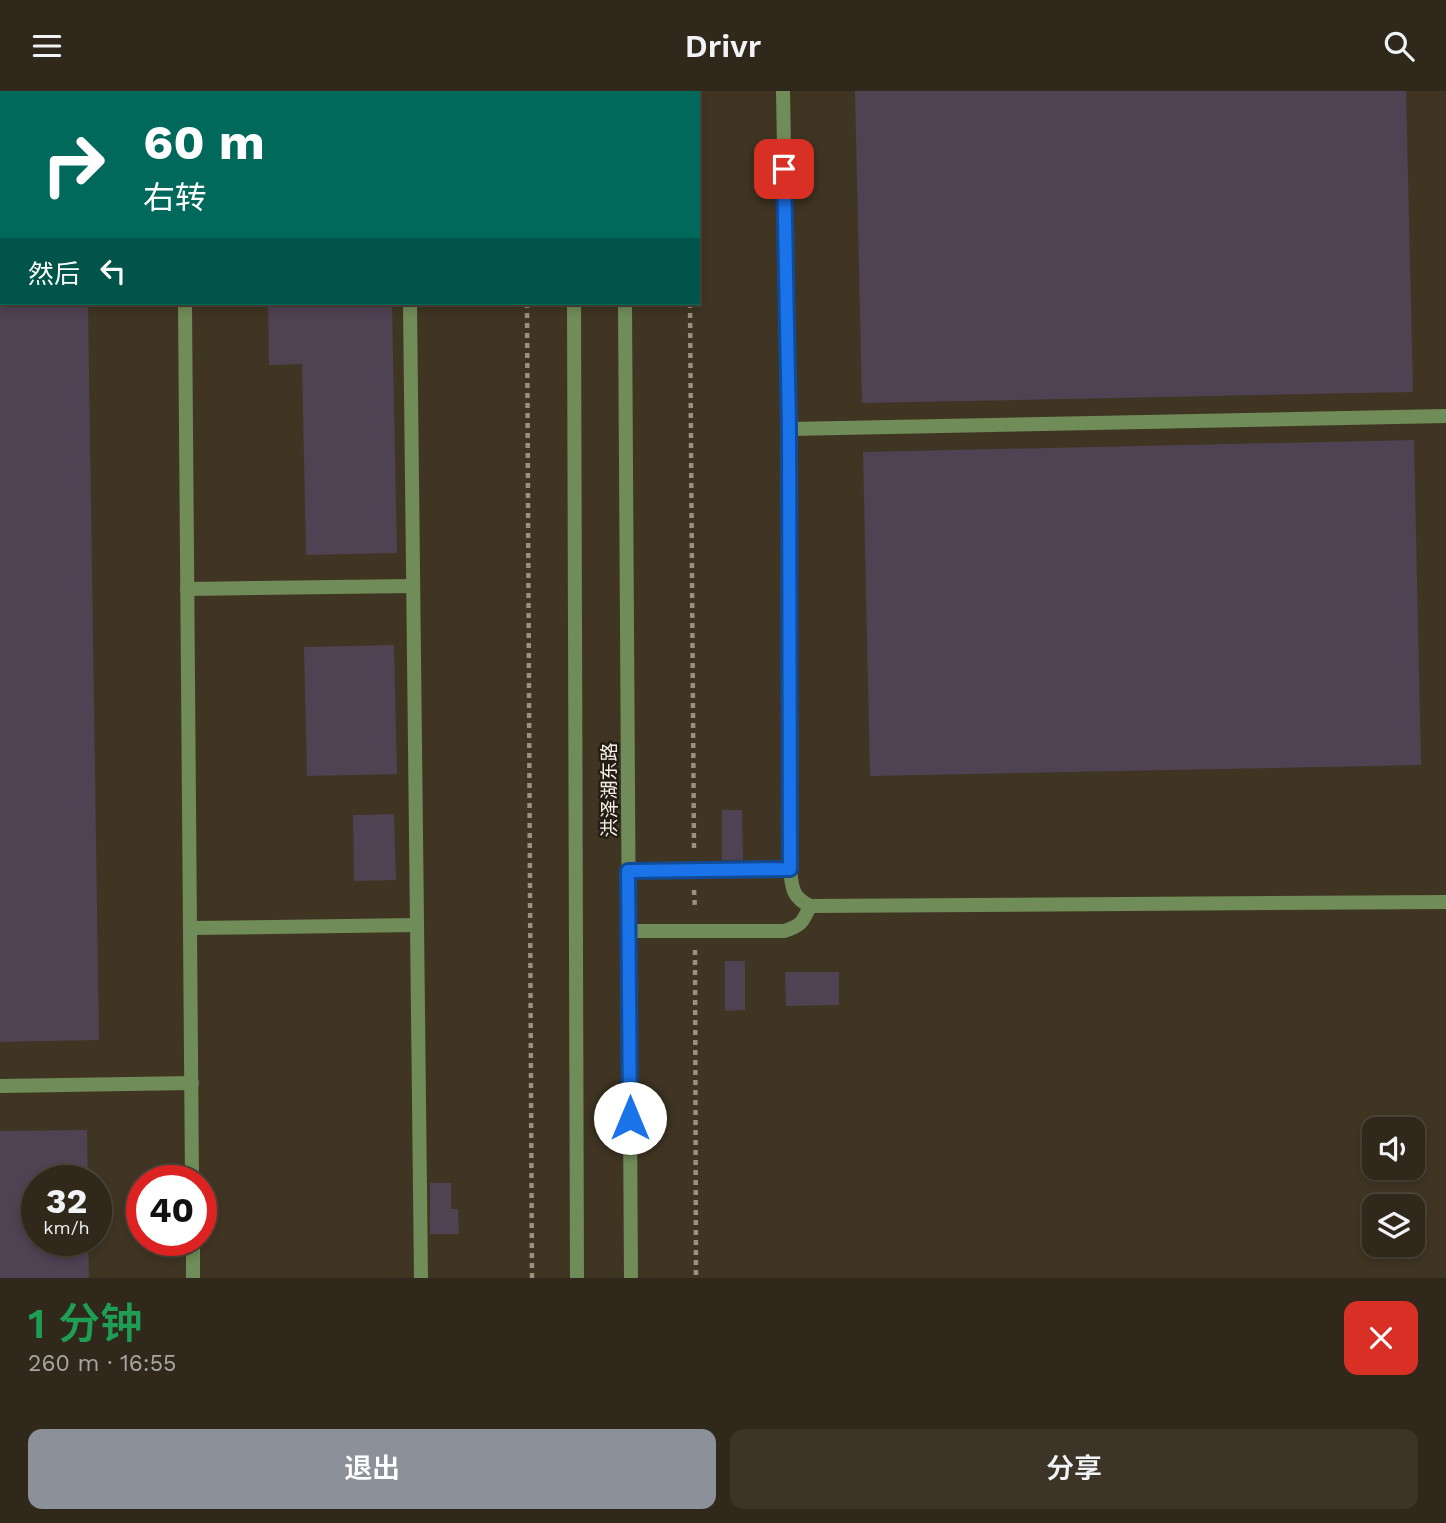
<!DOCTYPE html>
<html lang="zh">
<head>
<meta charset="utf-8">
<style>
  :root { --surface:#30281a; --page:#3c3427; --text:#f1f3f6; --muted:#a8a6a2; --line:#4b4439; --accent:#8c9099 }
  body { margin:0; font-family:"Work Sans","Noto Sans SC",sans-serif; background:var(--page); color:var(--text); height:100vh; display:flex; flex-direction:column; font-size:26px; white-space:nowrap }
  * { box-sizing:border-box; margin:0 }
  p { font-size:23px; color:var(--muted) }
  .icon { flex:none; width:38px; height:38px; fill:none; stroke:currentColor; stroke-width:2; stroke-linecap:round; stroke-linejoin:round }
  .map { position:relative; height:1187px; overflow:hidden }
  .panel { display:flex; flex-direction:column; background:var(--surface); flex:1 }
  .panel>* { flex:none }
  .banner { position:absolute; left:0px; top:0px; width:700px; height:214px; box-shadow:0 4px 10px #0003,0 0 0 2px var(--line); background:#00695c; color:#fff; overflow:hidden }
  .controls { position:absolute; left:1362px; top:1026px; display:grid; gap:14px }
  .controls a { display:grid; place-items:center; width:63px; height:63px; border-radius:14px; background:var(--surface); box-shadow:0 4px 10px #0003,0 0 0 2px var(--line); font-size:35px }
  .speed { position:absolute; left:21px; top:1074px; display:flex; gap:14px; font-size:35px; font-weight:700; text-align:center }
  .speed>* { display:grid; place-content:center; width:91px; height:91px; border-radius:50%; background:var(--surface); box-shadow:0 4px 10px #0003,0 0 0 2px var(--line); line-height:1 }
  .speed small { font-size:18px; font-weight:400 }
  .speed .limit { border:10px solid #d22; background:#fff; color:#111 }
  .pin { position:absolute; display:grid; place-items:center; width:60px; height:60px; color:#fff; margin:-30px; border-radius:14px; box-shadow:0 4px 10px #0006 }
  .me { position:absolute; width:77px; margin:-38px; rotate:0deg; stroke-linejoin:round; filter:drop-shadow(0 0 5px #0008) }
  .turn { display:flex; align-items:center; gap:24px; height:147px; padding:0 28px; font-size:32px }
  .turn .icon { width:91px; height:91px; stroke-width:2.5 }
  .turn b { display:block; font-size:49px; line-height:60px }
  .then { display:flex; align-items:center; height:66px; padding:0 28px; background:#0003; gap:14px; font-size:26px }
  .round { display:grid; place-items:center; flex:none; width:74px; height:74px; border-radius:14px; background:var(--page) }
  .head { display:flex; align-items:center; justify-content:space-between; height:119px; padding:0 28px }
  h1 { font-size:42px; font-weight:600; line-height:52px; color:#1e9e55 }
  .button { display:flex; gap:14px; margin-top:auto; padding:14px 28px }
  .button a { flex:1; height:80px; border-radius:14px; background:var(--accent); color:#fff; font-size:28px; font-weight:600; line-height:80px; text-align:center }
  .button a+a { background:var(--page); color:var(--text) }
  header { display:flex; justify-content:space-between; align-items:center; height:91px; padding:0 28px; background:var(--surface); font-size:32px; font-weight:600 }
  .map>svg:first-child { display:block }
  .building { fill:#4f4253 }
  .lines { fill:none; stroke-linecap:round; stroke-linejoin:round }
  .path { stroke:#9a9182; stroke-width:4.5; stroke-dasharray:5 5; stroke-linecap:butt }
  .service { stroke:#708c58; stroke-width:14 }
  .tertiary { stroke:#708c58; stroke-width:14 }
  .route-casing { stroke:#114b97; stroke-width:18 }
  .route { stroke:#1a73e8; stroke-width:12 }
  .labels { text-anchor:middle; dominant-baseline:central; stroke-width:5; stroke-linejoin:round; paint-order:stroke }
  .street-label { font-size:19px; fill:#f8f1e5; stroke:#221d15 }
</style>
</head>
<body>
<header><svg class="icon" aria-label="menu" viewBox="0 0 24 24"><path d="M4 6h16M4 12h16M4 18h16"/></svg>Drivr<svg class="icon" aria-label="search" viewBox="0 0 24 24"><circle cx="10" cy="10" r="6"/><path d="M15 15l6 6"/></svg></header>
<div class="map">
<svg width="1446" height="1187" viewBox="0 0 1446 1187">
  <rect width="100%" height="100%" fill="#403523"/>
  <g class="building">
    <polygon points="855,0 1406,0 1413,301 862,312"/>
    <polygon points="0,212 88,212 99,949 0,951"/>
    <polygon points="268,212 392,212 397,462 306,464 302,273 269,274"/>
    <polygon points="1414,349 1421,674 870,685 863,361"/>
    <polygon points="394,554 397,683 307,685 304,556"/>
    <polygon points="722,719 742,719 743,769 722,769"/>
    <polygon points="394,723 396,789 354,790 353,724"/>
    <polygon points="725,870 745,870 745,919 725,920"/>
    <polygon points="785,881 839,881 839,914 786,915"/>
    <polygon points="87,1039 88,1090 37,1090 37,1150 88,1150 89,1187 0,1187 0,1040"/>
    <polygon points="430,1092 451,1092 451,1118 458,1118 459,1143 430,1143"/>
  </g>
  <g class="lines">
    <g class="path">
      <polyline points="526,0 526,2"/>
      <polyline points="689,0 689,2"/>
      <polyline points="527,212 532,1187"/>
      <polyline points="690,212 694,759"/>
      <polyline points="694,799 695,819"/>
      <polyline points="695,859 696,1187"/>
    </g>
    <g class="service">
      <polyline points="177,0 178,2"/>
      <path d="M 783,0 L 789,338 L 790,778 C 792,797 792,806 810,815 L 1446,811"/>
      <polyline points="185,212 192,1090"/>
      <polyline points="410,212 421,1187"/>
      <polyline points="789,338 1446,325"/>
      <polyline points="187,498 413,495"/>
      <polyline points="628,780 790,778"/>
      <polyline points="190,837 417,834"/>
      <path d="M 629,840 L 784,840 C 801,835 803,831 810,815"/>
      <polyline points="0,995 192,992"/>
      <polyline points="193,1150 193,1187"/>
    </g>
    <g class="tertiary">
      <polyline points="573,0 574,2"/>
      <polyline points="624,0 624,2"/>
      <polyline points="574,212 577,1187"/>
      <polyline points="625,212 631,1187"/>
    </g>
  </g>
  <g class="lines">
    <g class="route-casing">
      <polyline id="route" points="630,1027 628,780 790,778 789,338 784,78"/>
    </g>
    <use href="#route" class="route"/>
  </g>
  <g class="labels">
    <g class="street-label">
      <text transform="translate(609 699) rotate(-90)">洪泽湖东路</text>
    </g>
  </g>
</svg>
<div class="controls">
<a><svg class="icon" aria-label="sound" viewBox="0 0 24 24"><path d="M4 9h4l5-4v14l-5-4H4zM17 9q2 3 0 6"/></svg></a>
<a><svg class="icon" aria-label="layers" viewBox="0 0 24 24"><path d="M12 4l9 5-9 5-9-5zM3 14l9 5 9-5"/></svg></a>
</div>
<div class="speed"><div>32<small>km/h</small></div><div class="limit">40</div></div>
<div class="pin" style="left:784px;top:78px;background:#d93025"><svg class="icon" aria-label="arrive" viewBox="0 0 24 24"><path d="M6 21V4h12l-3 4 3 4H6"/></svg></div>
<svg class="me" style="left:630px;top:1027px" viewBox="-20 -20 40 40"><circle r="19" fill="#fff"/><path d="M0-13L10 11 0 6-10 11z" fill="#1a73e8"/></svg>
<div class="banner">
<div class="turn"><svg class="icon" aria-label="right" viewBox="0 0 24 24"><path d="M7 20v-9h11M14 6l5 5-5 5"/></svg><div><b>60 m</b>右转</div></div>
<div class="then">然后<svg class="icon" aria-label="left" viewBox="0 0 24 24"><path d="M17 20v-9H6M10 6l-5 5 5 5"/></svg></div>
</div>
</div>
<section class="panel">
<div class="head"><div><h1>1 分钟</h1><p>260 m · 16:55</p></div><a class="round" style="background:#d93025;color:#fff"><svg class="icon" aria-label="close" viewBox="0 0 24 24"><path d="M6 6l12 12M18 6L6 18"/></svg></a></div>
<div class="button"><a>退出</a><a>分享</a></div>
</section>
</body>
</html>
